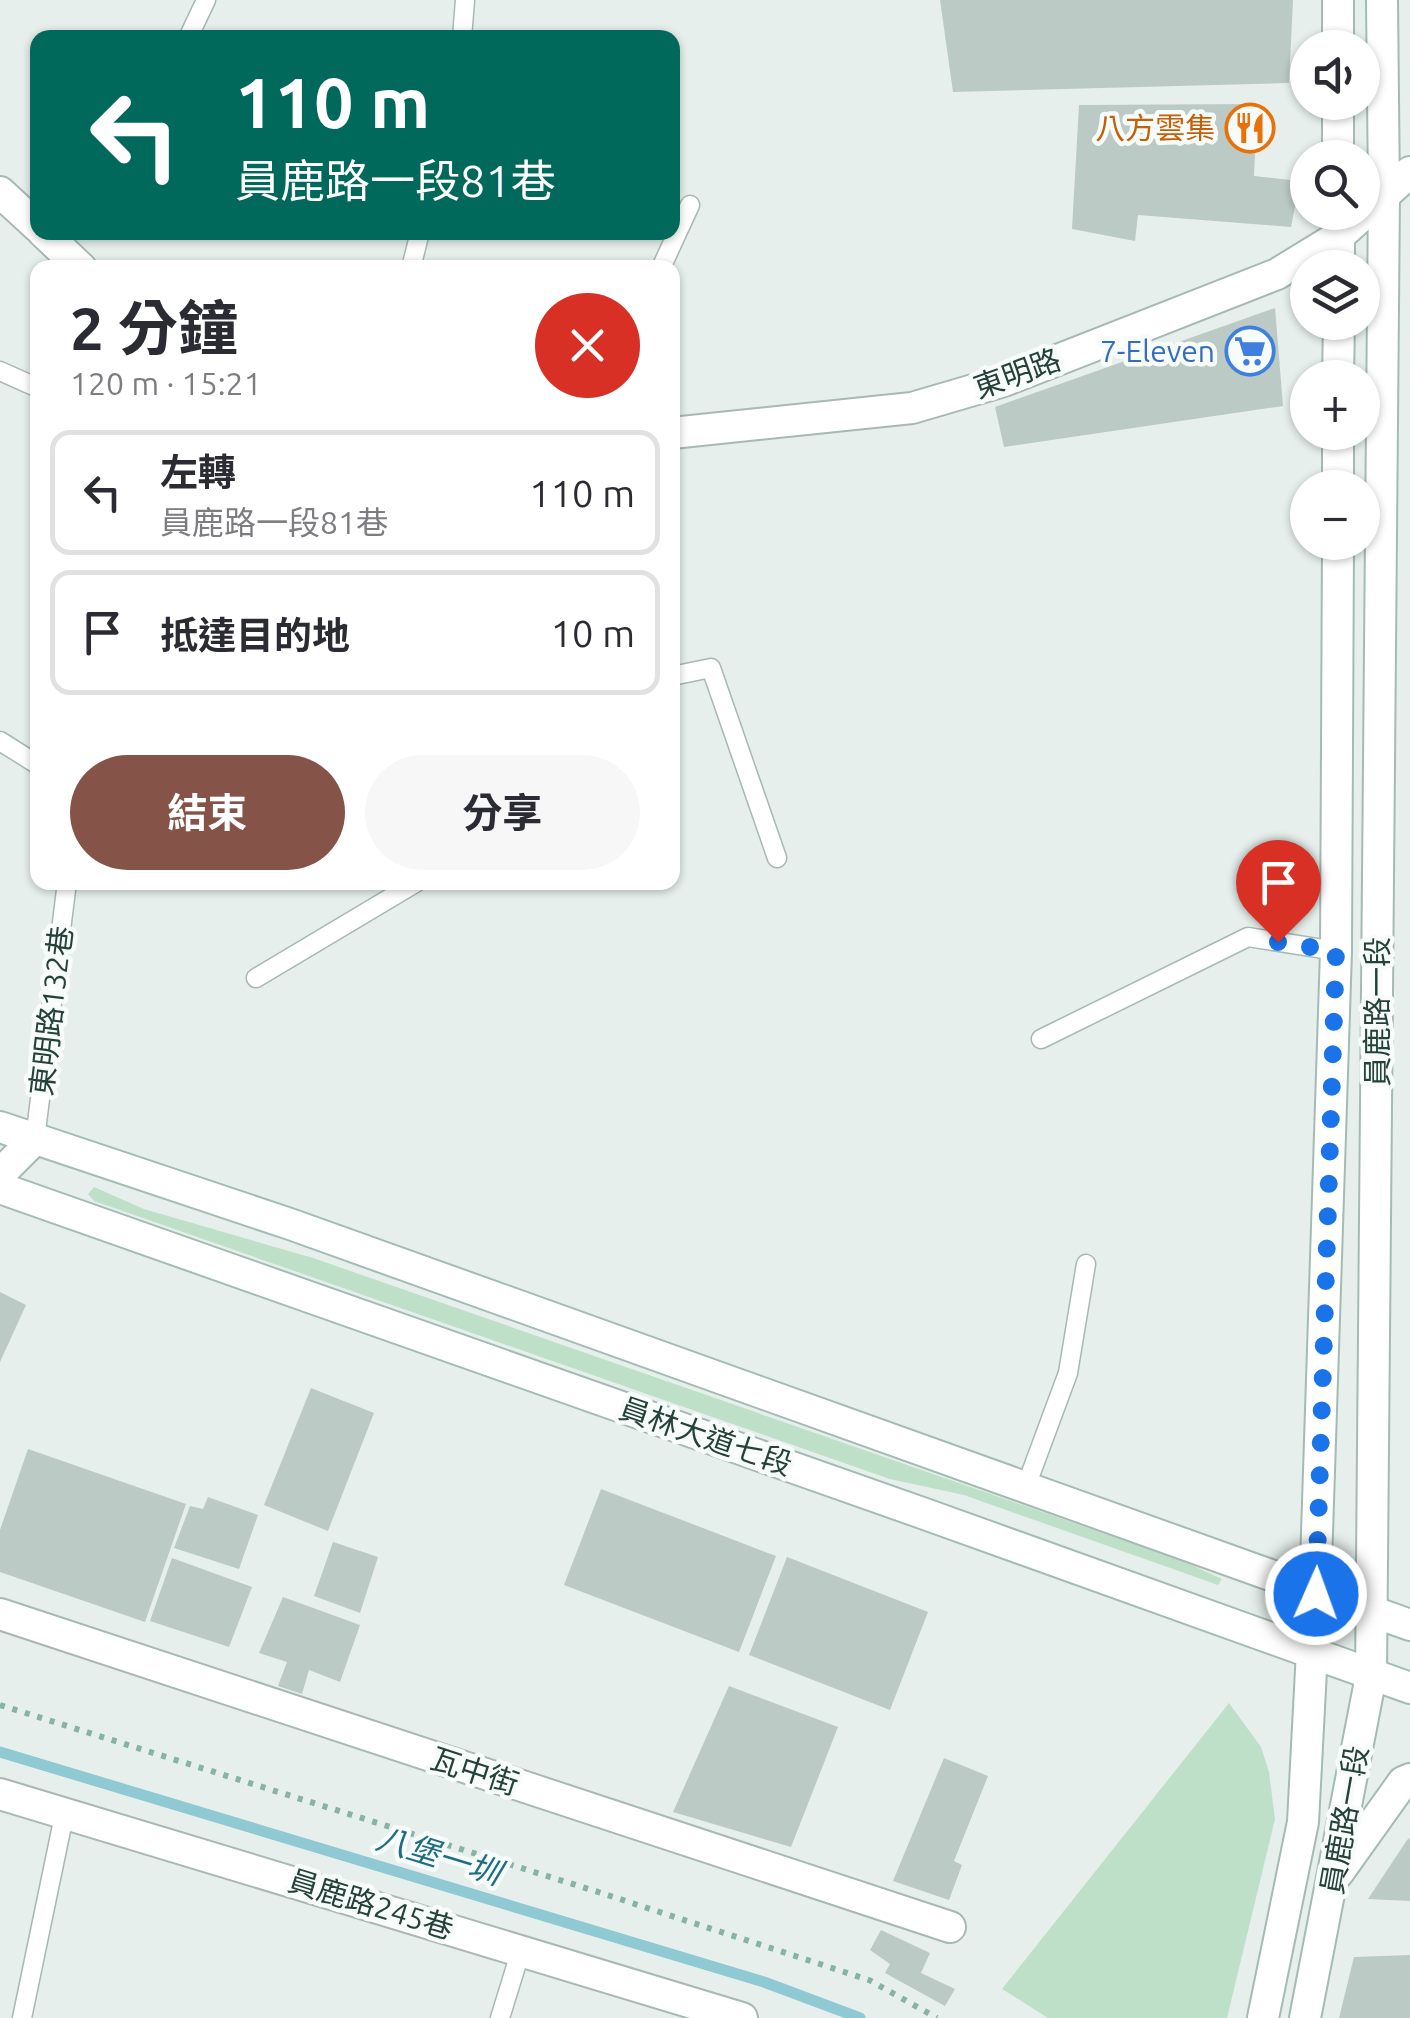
<!DOCTYPE html>
<html lang="zh-TW">
<head>
<meta charset="utf-8">
<style>
  :root { --surface:#fff; --page:#f7f7f7; --text:#2b2b33; --muted:#7c7c81; --line:#e1e1e2; --accent:#855347 }
  body { margin:0; font-family:Ubuntu,"Noto Sans TC",sans-serif; background:var(--page); color:var(--text); height:100vh; display:flex; flex-direction:column; font-size:38px; white-space:nowrap }
  * { box-sizing:border-box; margin:0 }
  p { font-size:32px; color:var(--muted) }
  .icon { flex:none; width:55px; height:55px; fill:none; stroke:currentColor; stroke-width:2; stroke-linecap:round; stroke-linejoin:round }
  .map { position:relative; flex:1; overflow:hidden }
  .drawer { position:absolute; left:30px; top:260px; width:650px; height:630px; display:flex; flex-direction:column; background:var(--surface); border-radius:20px; box-shadow:0 2px 8px #0004 }
  .drawer>* { flex:none }
  .top-card { position:absolute; left:30px; top:30px; width:650px; height:210px; border-radius:20px; box-shadow:0 2px 8px #0004; background:#00695c; color:#fff; overflow:hidden }
  .tools { position:absolute; left:1290px; top:30px; display:grid; gap:20px }
  .tools a { display:grid; place-items:center; width:90px; height:90px; border-radius:50%; background:var(--surface); box-shadow:0 2px 8px #0004; font-size:50px }
  .pin { position:absolute; display:grid; place-items:center; width:85px; height:85px; color:#fff; margin:-102px -42px; border-radius:50% 50% 50% 0; rotate:-45deg; box-shadow:0 0 10px #0007 }
  .pin .icon { rotate:45deg }
  .me { position:absolute; width:110px; margin:-55px; rotate:2deg; stroke-linejoin:round; filter:drop-shadow(0 0 8px #0008) }
  .turn { display:flex; align-items:center; gap:35px; height:210px; padding:0 40px; font-size:45px }
  .turn .icon { width:130px; height:130px; stroke-width:2.5 }
  .turn b { display:block; font-size:70px; line-height:85px }
  .round { display:grid; place-items:center; flex:none; width:105px; height:105px; border-radius:52px; background:var(--page) }
  .headline { display:flex; align-items:center; justify-content:space-between; height:170px; padding:0 40px }
  h1 { font-size:60px; font-weight:700; line-height:75px }
  .primary-button { display:flex; gap:20px; margin-top:auto; padding:20px 40px }
  .primary-button a { flex:1; height:115px; border-radius:60px; background:var(--accent); color:#fff; font-size:40px; font-weight:700; line-height:115px; text-align:center }
  .primary-button a+a { background:var(--page); color:var(--text) }
  ul { padding:0; list-style:none }
  li { display:flex; align-items:center; gap:30px; height:125px; margin:0 20px 15px; padding:0 20px; border:5px solid var(--line); border-radius:20px }
  li div { flex:1 }
  li b { display:block; font-size:38px }
  li em { font-style:normal }
  .map>svg:first-child { display:block }
  .green { fill:#bfe0c8 }
  .lines { fill:none; stroke-linecap:round; stroke-linejoin:round }
  .stream { stroke:#8ec9d4; stroke-width:11 }
  .building { fill:#bbcac4 }
  .lane-casing { stroke:#a8b8b2; stroke-width:21 }
  .street-casing { stroke:#a8b8b2; stroke-width:34 }
  .secondary-casing { stroke:#a4bbb3; stroke-width:34 }
  .path { stroke:#86b3a5; stroke-width:6; stroke-dasharray:5 8; stroke-linecap:butt }
  .lane { stroke:#fff; stroke-width:18 }
  .street { stroke:#fff; stroke-width:30 }
  .secondary { stroke:#fff; stroke-width:30 }
  .route { stroke:#1a73e8; stroke-width:18; stroke-dasharray:0 32.4 }
  .labels { text-anchor:middle; dominant-baseline:central; stroke-width:9; stroke-linejoin:round; paint-order:stroke }
  .food-label { font-size:30px; fill:#c56008; stroke:#f7fbf9; text-anchor:end }
  .shop-label { font-size:30px; fill:#366cbe; stroke:#f7fbf9; text-anchor:end }
  .street-label { font-size:30px; fill:#24423a; stroke:#f7fbf9 }
  .water-label { font-size:32px; font-style:italic; fill:#1c6f80; stroke:#f7fbf9 }
</style>
</head>
<body>
<div class="map">
<svg width="1410" height="2018" viewBox="0 0 1410 2018">
  <rect width="100%" height="100%" fill="#e6efeb"/>
  <g class="green">
    <polygon points="94,1187 144,1209 313,1258 1183,1561 1222,1579 1218,1585 964,1495 890,1479 94,1201 88,1194"/>
    <polygon points="1229,1703 1261,1747 1269,1772 1275,1819 1227,2018 1048,2018 1002,1989"/>
  </g>
  <g class="lines">
    <polyline class="stream" points="0,1752 764,1982 860,2018"/>
  </g>
  <g class="building">
    <polygon points="940,0 1293,0 1289,83 953,92"/>
    <polygon points="1257,104 1254,176 1300,181 1291,227 1138,215 1135,241 1072,229 1079,105"/>
    <polygon points="1275,308 1283,406 1004,447 995,407"/>
    <polygon points="0,1292 26,1305 0,1362"/>
    <polygon points="311,1388 374,1413 328,1531 264,1505"/>
    <polygon points="28,1449 186,1504 145,1622 0,1572 0,1530"/>
    <polygon points="601,1489 776,1556 739,1652 564,1585"/>
    <polygon points="208,1497 258,1515 239,1569 174,1548 190,1506 203,1509"/>
    <polygon points="333,1542 378,1557 360,1613 314,1596"/>
    <polygon points="787,1557 928,1612 890,1710 749,1655"/>
    <polygon points="172,1558 252,1587 229,1647 150,1621"/>
    <polygon points="283,1597 360,1625 340,1682 309,1670 302,1694 278,1686 287,1662 259,1653"/>
    <polygon points="729,1686 838,1727 791,1847 673,1812"/>
    <polygon points="944,1758 988,1776 954,1861 962,1865 949,1900 893,1881"/>
    <polygon points="1410,1838 1410,1901 1368,1899 1407,1840"/>
    <polygon points="881,1930 930,1953 921,1973 955,1989 945,2006 885,1973 890,1964 870,1950"/>
    <polygon points="1410,1955 1410,2018 1339,2018 1354,1957"/>
  </g>
  <g class="lines">
    <g class="lane-casing">
      <g id="lane">
        <polyline points="188,38 206,0"/>
        <polyline points="462,38 465,0"/>
        <polyline points="411,268 420,232"/>
        <polyline points="661,268 690,205"/>
        <polyline points="0,371 38,388"/>
        <polyline points="672,676 711,668 777,858"/>
        <polyline points="0,741 38,765"/>
        <polyline points="256,978 417,882"/>
        <polyline points="1041,1039 1248,937 1336,951"/>
        <polyline points="35,1139 67,882"/>
        <polyline points="1025,1489 1068,1373 1086,1264"/>
        <polyline points="22,2018 65,1811"/>
        <polyline points="500,2018 521,1950"/>
      </g>
    </g>
    <g class="street-casing">
      <g id="street">
        <polyline points="0,192 38,227"/>
        <polyline points="43,232 81,268"/>
        <polyline points="672,433 912,408 1004,381 1277,274 1339,236"/>
        <polyline points="0,1174 35,1139"/>
        <polyline points="0,1614 950,1927"/>
        <polyline points="0,1794 742,2018"/>
      </g>
    </g>
    <g class="secondary-casing">
      <g id="secondary">
        <polyline points="1338,0 1338,48"/>
        <polyline points="1338,102 1338,158"/>
        <polyline points="1339,215 1339,268"/>
        <polyline points="1339,236 1410,172"/>
        <polyline points="1338,378 1339,322"/>
        <polyline points="1338,488 1338,432"/>
        <polyline points="0,1127 290,1224 1410,1625"/>
        <polyline points="0,1188 925,1514 1410,1688"/>
        <polyline points="1338,1873 1403,1782 1410,1779"/>
        <polyline points="1263,2018 1303,1822 1315,1594 1336,951 1338,542"/>
        <polyline points="1305,2018 1371,1676 1384,193 1382,0"/>
      </g>
    </g>
    <polyline class="path" points="0,1705 595,1891 869,1980 937,2018"/>
    <use href="#lane" class="lane"/>
    <use href="#street" class="street"/>
    <use href="#secondary" class="secondary"/>
  </g>
  <g class="lines">
    <polyline class="route" points="1278,942 1336,951 1316,1594"/>
  </g>
  <defs>
    <g id="restaurant-ring" transform="scale(2.5)"><circle r="9.5" fill="#f7fbf9" stroke="#e8710a" stroke-width="1.5"/><path d="M-5-6h1v4h1v-4h1v4h1v-4h1v5L-1.5 .5V6h-2V.5L-5-1ZM5-6V6H3V1.5H1.5Q1.5-4 5-6Z" fill="#e8710a"/></g>
    <g id="supermarket-ring" transform="scale(2.5)"><circle r="9.5" fill="#f7fbf9" stroke="#3f7fe0" stroke-width="1.5"/><path d="M-6-5.5h2.5l.6 2H6L4.5 2H-2.5L-4.4-4H-6ZM-1.5 3.2a1.3 1.3 0 1 0 .1 0ZM3 3.2a1.3 1.3 0 1 0 .1 0Z" fill="#3f7fe0"/></g>
  </defs>
  <g fill-rule="evenodd">
    <use href="#restaurant-ring" x="1250" y="128"/>
    <use href="#supermarket-ring" x="1250" y="351"/>
  </g>
  <g class="labels">
    <g class="food-label">
      <text x="1215" y="128">八方雲集</text>
    </g>
    <g class="shop-label">
      <text x="1215" y="351">7-Eleven</text>
    </g>
    <g class="street-label">
      <text transform="translate(1017 373) rotate(-20)">東明路</text>
      <text transform="translate(51 1011) rotate(-83)">東明路132巷</text>
      <text transform="translate(1377 1012) rotate(-90)">員鹿路一段</text>
      <text transform="translate(706 1436) rotate(19)">員林大道七段</text>
      <text transform="translate(475 1771) rotate(18)">瓦中街</text>
      <text transform="translate(1344 1820) rotate(-80)">員鹿路一段</text>
      <text transform="translate(371 1904) rotate(17)">員鹿路245巷</text>
    </g>
    <g class="water-label">
      <text transform="translate(439 1855) rotate(17)">八堡一圳</text>
    </g>
  </g>
</svg>
<div class="tools">
<a><svg class="icon" aria-label="sound" viewBox="0 0 24 24"><path d="M4 9h4l5-4v14l-5-4H4zM17 9q2 3 0 6"/></svg></a>
<a><svg class="icon" aria-label="search" viewBox="0 0 24 24"><circle cx="10" cy="10" r="6"/><path d="M15 15l6 6"/></svg></a>
<a><svg class="icon" aria-label="layers" viewBox="0 0 24 24"><path d="M12 4l9 5-9 5-9-5zM3 14l9 5 9-5"/></svg></a>
<a>+</a>
<a>−</a>
</div>
<div class="pin" style="left:1278px;top:942px;background:#d93025"><svg class="icon" aria-label="arrive" viewBox="0 0 24 24"><path d="M6 21V4h12l-3 4 3 4H6"/></svg></div>
<svg class="me" style="left:1316px;top:1594px" viewBox="-20 -20 40 40"><circle r="17" fill="#1a73e8" stroke="#fff" stroke-width="3"/><path d="M0-11L8 9 0 5-8 9z" fill="#fff"/></svg>
<div class="top-card">
<div class="turn"><svg class="icon" aria-label="left" viewBox="0 0 24 24"><path d="M17 20v-9H6M10 6l-5 5 5 5"/></svg><div><b>110 m</b>員鹿路一段81巷</div></div>
</div>
<section class="drawer">
<div class="headline"><div><h1>2 分鐘</h1><p>120 m · 15:21</p></div><a class="round" style="background:#d93025;color:#fff"><svg class="icon" aria-label="close" viewBox="0 0 24 24"><path d="M6 6l12 12M18 6L6 18"/></svg></a></div>
<ul>
<li><svg class="icon" aria-label="left" viewBox="0 0 24 24"><path d="M17 20v-9H6M10 6l-5 5 5 5"/></svg><div><b>左轉</b><p>員鹿路一段81巷</p></div><em>110 m</em></li>
<li><svg class="icon" aria-label="arrive" viewBox="0 0 24 24"><path d="M6 21V4h12l-3 4 3 4H6"/></svg><div><b>抵達目的地</b></div><em>10 m</em></li>
</ul>
<div class="primary-button"><a>結束</a><a>分享</a></div>
</section>
</div>
</body>
</html>
